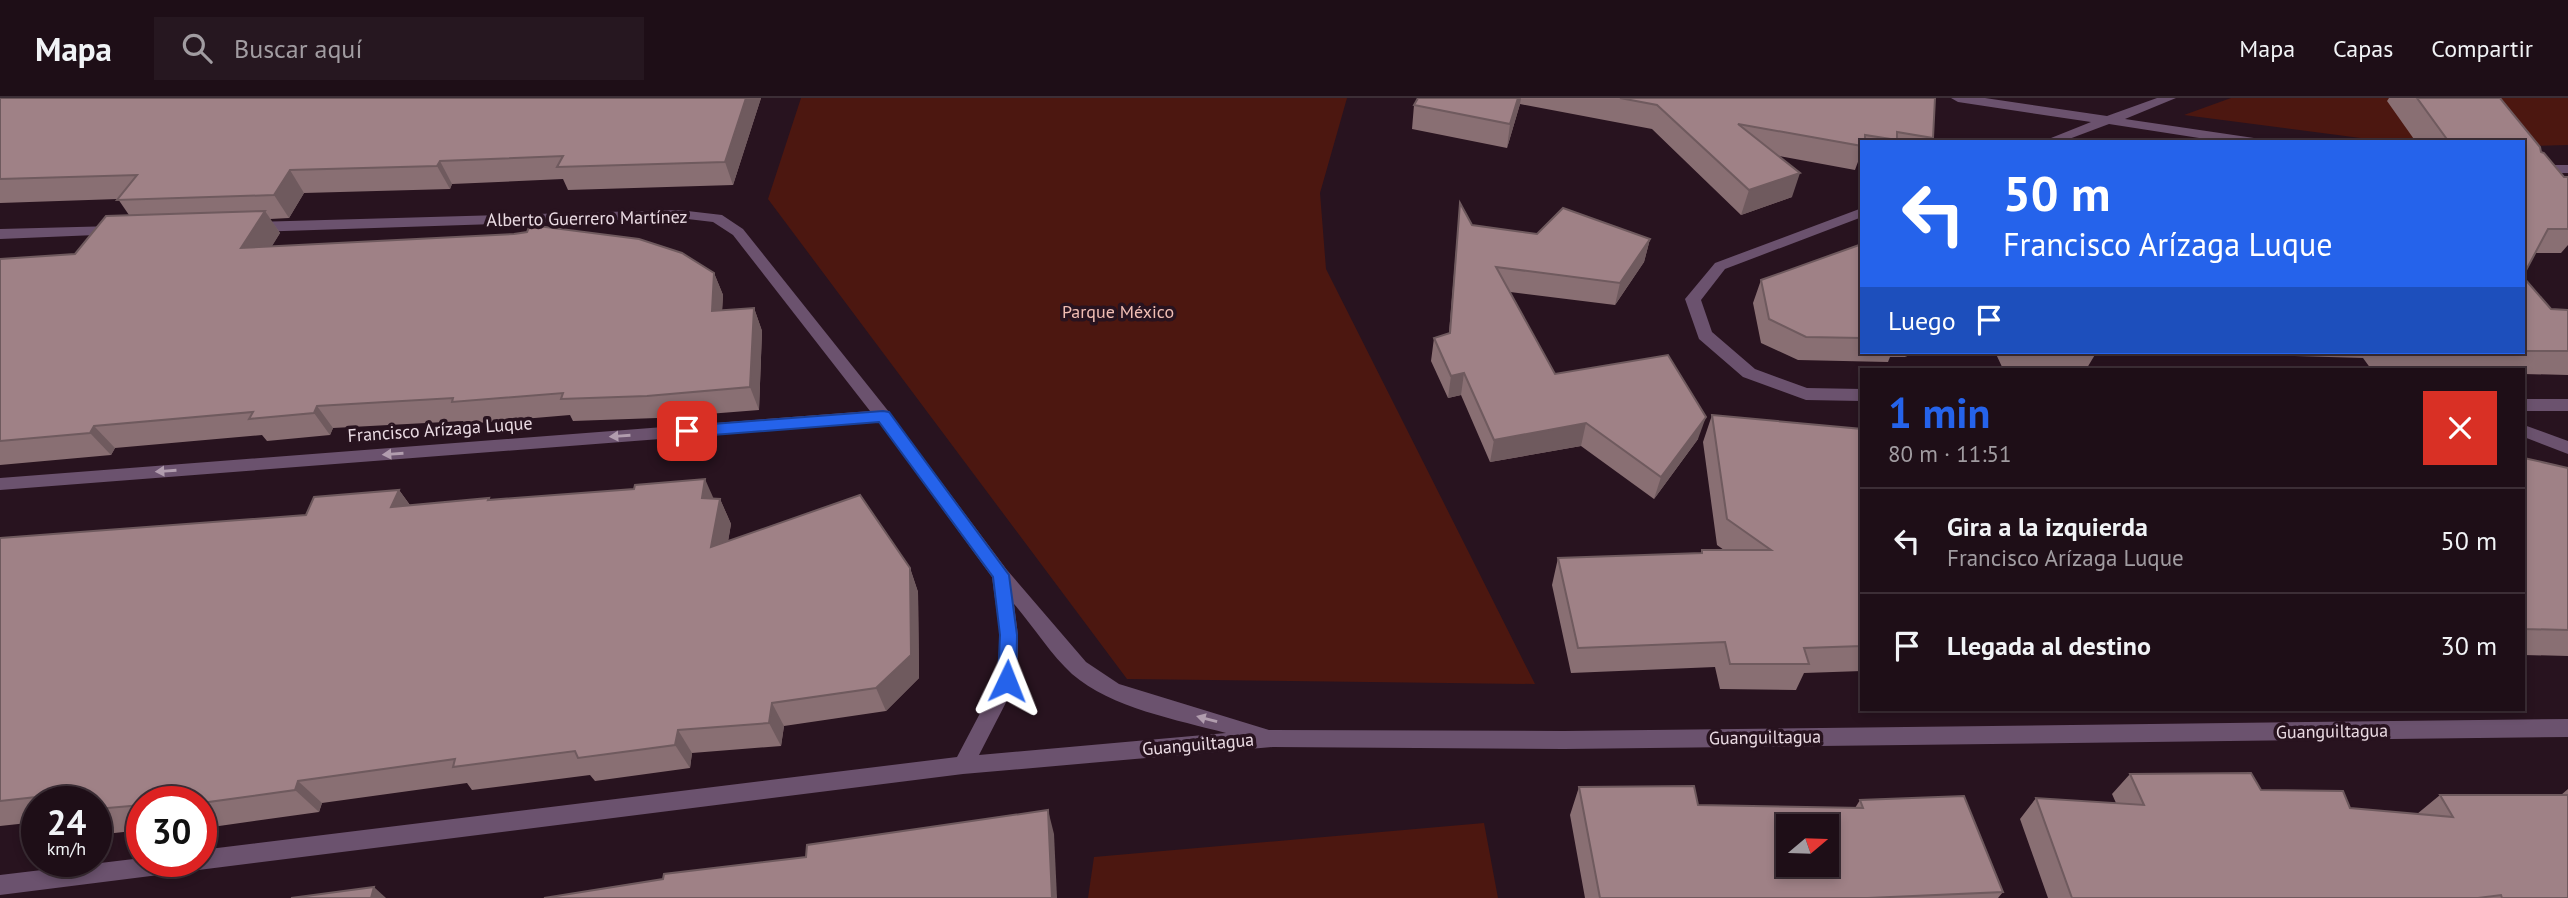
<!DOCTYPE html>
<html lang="es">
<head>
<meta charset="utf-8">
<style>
  :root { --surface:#1e0e17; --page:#261720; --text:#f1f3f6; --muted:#a19ca1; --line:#3c2e36; --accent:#2563eb }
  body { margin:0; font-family:"PT Sans",sans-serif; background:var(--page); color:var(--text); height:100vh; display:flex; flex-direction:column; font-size:26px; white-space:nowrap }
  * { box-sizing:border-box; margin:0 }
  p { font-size:23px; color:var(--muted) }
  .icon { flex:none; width:38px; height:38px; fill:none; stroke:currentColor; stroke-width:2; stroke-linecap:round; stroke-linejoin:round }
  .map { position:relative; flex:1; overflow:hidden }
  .details { position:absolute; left:1860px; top:270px; width:665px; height:343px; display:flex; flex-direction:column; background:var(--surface); border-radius:0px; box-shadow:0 4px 10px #0003,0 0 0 2px var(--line) }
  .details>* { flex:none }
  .banner { position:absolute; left:1860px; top:42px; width:665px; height:214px; border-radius:0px; box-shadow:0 4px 10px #0003,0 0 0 2px var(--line); background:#2563eb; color:#fff; overflow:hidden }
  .needle { width:46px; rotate:71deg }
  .fabs { position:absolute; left:1776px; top:716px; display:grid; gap:14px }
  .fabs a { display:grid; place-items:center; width:63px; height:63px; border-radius:0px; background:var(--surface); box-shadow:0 4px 10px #0003,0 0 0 2px var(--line); font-size:35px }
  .speed { position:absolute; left:21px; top:688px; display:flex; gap:14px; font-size:35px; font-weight:700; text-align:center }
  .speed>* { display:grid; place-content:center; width:91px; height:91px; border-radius:50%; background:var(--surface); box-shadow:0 4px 10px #0003,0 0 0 2px var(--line); line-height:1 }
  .speed small { font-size:18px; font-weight:400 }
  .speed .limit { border:10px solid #d22; background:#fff; color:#111 }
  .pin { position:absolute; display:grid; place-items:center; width:60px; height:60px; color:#fff; margin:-30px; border-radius:14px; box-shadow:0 4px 10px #0006 }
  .me { position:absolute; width:77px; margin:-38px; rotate:2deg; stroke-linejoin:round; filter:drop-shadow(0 0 5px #0008) }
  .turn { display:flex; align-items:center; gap:24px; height:147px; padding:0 28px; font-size:32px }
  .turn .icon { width:91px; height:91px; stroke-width:2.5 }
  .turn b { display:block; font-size:49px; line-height:60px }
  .then { display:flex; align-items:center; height:66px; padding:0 28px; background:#0003; gap:14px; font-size:26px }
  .round { display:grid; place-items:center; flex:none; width:74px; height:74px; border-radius:0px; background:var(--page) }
  .overview { display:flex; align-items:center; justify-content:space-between; height:119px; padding:0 28px }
  h1 { font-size:42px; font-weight:600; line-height:52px; color:var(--accent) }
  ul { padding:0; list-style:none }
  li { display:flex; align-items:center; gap:21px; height:105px; padding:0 28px; border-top:2px solid var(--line) }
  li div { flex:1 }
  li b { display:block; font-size:26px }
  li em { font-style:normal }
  header { display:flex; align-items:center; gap:42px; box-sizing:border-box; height:98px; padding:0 35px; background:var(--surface); border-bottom:2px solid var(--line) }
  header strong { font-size:33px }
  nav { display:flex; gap:38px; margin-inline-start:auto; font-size:24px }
  .search { width:490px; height:63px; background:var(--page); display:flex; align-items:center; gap:18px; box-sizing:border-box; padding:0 24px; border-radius:0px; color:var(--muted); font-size:26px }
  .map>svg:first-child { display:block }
  .green { fill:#4c1710 }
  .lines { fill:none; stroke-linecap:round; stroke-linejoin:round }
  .minor { fill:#6b526e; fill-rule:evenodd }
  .wall { fill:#896f73 }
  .shaded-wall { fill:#6f5a5e }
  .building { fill:#9f8186; stroke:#6f5a5e; stroke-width:2; fill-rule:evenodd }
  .oneway { fill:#b19dae }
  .route { fill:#2563eb; stroke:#184099; stroke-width:2 }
  .labels { text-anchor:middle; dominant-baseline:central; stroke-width:7; stroke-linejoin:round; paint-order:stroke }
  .street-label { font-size:18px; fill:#eadbe3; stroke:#28131f }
  .park-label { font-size:18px; fill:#f1beb4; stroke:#28131f }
</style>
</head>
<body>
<header>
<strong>Mapa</strong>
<div class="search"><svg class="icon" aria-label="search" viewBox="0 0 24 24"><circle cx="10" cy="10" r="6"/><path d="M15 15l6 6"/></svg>Buscar aquí</div>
<nav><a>Mapa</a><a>Capas</a><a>Compartir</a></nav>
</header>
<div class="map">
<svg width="2568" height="800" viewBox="0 0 2568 800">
  <rect width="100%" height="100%" fill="#28131f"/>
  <g class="green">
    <polygon points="801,0 1347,0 1320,95 1326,171 1535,586 1127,581 768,101"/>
    <polygon points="2231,0 2568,0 2568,47 2524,48 2524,44 2391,44 2184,17"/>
    <polygon points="1484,725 1498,800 1088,800 1094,759"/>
  </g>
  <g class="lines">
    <g class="minor">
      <polygon points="1951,0 1985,0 2107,18 2157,0 2176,0 2125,21 2254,40 2261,44 2225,44 2109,26 2061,44 2041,44 2091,24 1958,4"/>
      <rect x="2524" y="67" width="44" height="8"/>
      <polygon points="1862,110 1862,119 1725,171 1701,202 1712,234 1755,271 1807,290 1862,291 1862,303 1806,302 1743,279 1699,241 1685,201 1715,165"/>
      <path d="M 679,112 L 722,117 L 743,131 L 889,314 L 1007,472 L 1086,564 L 1119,586 L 1269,632 L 1564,633 L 2568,621 L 2568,639 L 1564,651 L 1273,649 L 963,676 L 0,797 L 0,777 L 142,760 L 142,763 L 201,763 L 201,752 L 957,659 L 997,583 L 1000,537 L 992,479 L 879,324 L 0,392 L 0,380 L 870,313 L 733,137 L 713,124 L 679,120 L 252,134 L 245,129 L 252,124 ZM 1014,506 C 1033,528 1051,557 1072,576 C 1111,610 1178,622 1226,635 L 979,657 L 1017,583 L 1018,537 Z"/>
      <polygon points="115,128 122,133 120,136 0,141 0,131"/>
      <rect x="2524" y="301" width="44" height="12"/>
      <polygon points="2524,327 2568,343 2568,356 2524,339"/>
    </g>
  </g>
  <g class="wall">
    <polygon points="0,0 761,0 733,87 568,92 563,81 452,86 450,91 304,95 289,120 270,121 280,135 271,149 714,175 723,197 722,212 754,210 762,233 759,312 657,320 573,323 570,317 465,326 463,323 333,330 330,337 267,343 262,337 115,350 111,357 0,367 0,161 75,156 129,117 118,101 0,105"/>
    <polygon points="1418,0 1935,0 1933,40 1932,44 1862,44 1862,62 1859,61 1855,72 1779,58 1792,99 1741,117 1652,31 1520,6 1507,50 1412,31 1414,7"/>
    <polygon points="2389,0 2417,0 2421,5 2417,0 2500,0 2540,49 2541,54 2544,55 2564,79 2568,79 2568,147 2561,155 2535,155 2524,176 2524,44 2416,44 2387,3"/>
    <polygon points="1460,105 1472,127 1537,136 1650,141 1644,164 1615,207 1510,194 1555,276 1698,341 1654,401 1581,348 1490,364 1461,297 1448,300 1431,263 1434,240 1449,235"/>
    <polygon points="1862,146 1862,254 1915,254 1905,259 1890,259 1888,264 1798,262 1761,245 1753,205 1761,182"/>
    <polygon points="2524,180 2551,211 2568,212 2568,277 2524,276 2524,271 2371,271 2363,260 2183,255 2181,257 2096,255 2087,270 2003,271 1996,256 1966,257 1964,254 2524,254"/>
    <polygon points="1712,317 1862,331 1862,573 1804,575 1796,592 1720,591 1715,569 1571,575 1552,487 1558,460 1701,455 1702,452 1724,452 1717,447 1703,344"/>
    <polygon points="2524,360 2568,370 2568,558 2524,557"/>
    <polygon points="399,392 410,407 489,400 491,402 720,401 731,426 728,443 910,470 918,494 919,580 886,613 784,628 781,648 692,655 690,670 595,683 590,677 472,692 467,685 322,705 319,714 205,730 201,727 201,704 142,704 142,732 96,737 96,704 37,704 37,724 0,728 0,440 306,417"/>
    <polygon points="2130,676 2261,692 2350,710 2417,716 2440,697 2561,697 2568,691 2568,800 2048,800 2020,721 2036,700 2116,705 2112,696"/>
    <polygon points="1579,689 1698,707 1855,710 1860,702 2003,794 1998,800 1585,800 1570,717"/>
  </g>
  <g class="shaded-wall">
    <polygon points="746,0 761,0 733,87 725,64"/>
    <polygon points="1518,0 1521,0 1520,6 1507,50 1510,26"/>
    <polygon points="440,63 452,86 450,91 437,68"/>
    <polygon points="290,72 304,95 289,120 274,97"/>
    <polygon points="1800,75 1792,99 1741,117 1749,92"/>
    <polygon points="265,113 280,135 257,173 241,150"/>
    <polygon points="1650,141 1644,164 1615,207 1620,185"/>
    <polygon points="714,175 723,197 721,235 712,213"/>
    <polygon points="754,210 762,233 759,312 750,289"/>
    <polygon points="1908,254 1915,254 1905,259"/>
    <polygon points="1464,275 1461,297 1448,300 1451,278"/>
    <polygon points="317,308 333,330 330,337 314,315"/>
    <polygon points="1706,319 1698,341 1654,401 1661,379"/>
    <polygon points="1586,325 1581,348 1490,364 1494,342"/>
    <polygon points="94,328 115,350 111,357 90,335"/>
    <polygon points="705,381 716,406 702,400"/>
    <polygon points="399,392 417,417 391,409"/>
    <polygon points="720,401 731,426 723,474 711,449"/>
    <polygon points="910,470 918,494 919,580 886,613 876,590"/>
    <polygon points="772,605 784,628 781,648 769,625"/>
    <polygon points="678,632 692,655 690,670 675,647"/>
    <polygon points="298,683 322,705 319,714 295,692"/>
    <polygon points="1048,712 1054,736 1057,800 1052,800"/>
    <polygon points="374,789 386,800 371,800"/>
  </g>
  <g class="building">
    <polygon points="0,0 746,0 725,64 557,69 563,58 440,63 437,68 290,72 274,97 117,102 137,77 0,81"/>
    <polygon points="1418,0 1518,0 1510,26 1414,7"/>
    <polygon points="1620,0 1935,0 1933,40 1897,34 1897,42 1865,37 1865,44 1862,44 1862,48 1738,26 1800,75 1749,92 1657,7"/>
    <polygon points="2417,0 2500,0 2540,49 2541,54 2544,55 2564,79 2568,79 2568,131 2548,131 2524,176 2524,44 2449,44"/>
    <polygon points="1460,105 1472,127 1537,136 1563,110 1650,141 1620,185 1496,169 1555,276 1668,257 1706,319 1661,379 1586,325 1494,342 1464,275 1451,278 1434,240 1450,235"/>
    <polygon points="265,113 241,150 514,136 527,134 530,127 639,141 682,155 714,175 712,213 754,210 750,289 647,298 561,301 563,295 452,304 453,300 317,308 314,315 249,321 253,314 94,328 90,335 0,343 0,161 75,156 106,118"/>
    <polygon points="1862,146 1862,240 1806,239 1769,221 1761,182"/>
    <polygon points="2524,180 2551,211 2568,212 2568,253 2524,253"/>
    <polygon points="1712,317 1862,331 1862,548 1804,550 1809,566 1730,566 1725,544 1578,550 1558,460 1702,455 1702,452 1771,452 1727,421"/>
    <polygon points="2524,360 2568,370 2568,532 2524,531"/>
    <polygon points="705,381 702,400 720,401 711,449 860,397 910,470 911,557 876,590 772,605 769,625 678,632 675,647 578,660 575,653 453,669 455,661 298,683 295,692 201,705 201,704 180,704 180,703 142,704 142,707 96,711 96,704 44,704 46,698 0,703 0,440 306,417 314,399 399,392 391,409 489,400 488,402 634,391 635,387"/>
    <polygon points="2251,675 2261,692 2343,693 2350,710 2453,719 2440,697 2568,697 2568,800 2502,800 2501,797 2478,800 2072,800 2036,700 2144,707 2130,676"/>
    <path d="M 1694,688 L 1698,707 L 1863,710 L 1860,702 L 1964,698 L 2003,794 L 1868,800 L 1600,800 L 1579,689 ZM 1788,728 L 1827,728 L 1827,766 L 1788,766 Z"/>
    <polygon points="1048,712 1052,800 544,800 663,781 664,776 806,759 807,747"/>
    <polygon points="374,789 371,800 291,800"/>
  </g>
  <defs><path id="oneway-solid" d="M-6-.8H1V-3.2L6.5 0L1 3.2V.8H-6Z" transform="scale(1.75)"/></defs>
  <g class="oneway">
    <use href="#oneway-solid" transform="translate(620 338) rotate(176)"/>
    <use href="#oneway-solid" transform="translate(393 356) rotate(176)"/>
    <use href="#oneway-solid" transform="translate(166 373) rotate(176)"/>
    <use href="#oneway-solid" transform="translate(1207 621) rotate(-165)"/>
  </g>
  <polygon class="route" points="883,313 889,314 1009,477 1017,537 1016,583 1013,589 1007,591 1001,589 998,583 1000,537 993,479 879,324 687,339 679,333 687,328"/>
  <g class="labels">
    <g class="street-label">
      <text transform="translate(587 120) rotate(-1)">Alberto Guerrero Martínez</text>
      <text transform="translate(440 331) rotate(-4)">Francisco Arízaga Luque</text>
      <text transform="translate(2332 633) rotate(-1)">Guanguiltagua</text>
      <text transform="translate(1765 639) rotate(-1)">Guanguiltagua</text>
      <text transform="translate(1198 646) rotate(-5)">Guanguiltagua</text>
    </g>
    <g class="park-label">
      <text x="1118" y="213">Parque México</text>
    </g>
  </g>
</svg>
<div class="fabs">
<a><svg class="needle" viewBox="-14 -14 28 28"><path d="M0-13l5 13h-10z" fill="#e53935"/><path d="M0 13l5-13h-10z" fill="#a19ca1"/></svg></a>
</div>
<div class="speed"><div>24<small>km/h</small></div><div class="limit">30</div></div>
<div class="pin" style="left:687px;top:333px;background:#d93025"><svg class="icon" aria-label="arrive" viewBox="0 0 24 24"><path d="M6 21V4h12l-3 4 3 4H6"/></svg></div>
<svg class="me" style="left:1007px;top:583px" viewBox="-20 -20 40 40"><path d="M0-17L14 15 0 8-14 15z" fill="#2563eb" stroke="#fff" stroke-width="4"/></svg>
<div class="banner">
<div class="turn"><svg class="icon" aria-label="left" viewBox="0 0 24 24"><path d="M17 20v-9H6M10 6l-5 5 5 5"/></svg><div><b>50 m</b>Francisco Arízaga Luque</div></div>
<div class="then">Luego<svg class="icon" aria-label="arrive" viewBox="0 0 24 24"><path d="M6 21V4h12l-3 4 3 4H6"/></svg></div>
</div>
<section class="details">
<div class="overview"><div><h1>1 min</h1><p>80 m · 11:51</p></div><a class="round" style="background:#d93025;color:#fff"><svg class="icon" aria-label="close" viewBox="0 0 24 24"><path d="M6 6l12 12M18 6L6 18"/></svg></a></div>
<ul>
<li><svg class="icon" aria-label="left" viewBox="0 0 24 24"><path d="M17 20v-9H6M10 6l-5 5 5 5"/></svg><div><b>Gira a la izquierda</b><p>Francisco Arízaga Luque</p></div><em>50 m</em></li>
<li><svg class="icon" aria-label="arrive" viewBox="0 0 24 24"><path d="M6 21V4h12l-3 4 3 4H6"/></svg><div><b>Llegada al destino</b></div><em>30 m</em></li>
</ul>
</section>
</div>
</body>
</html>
